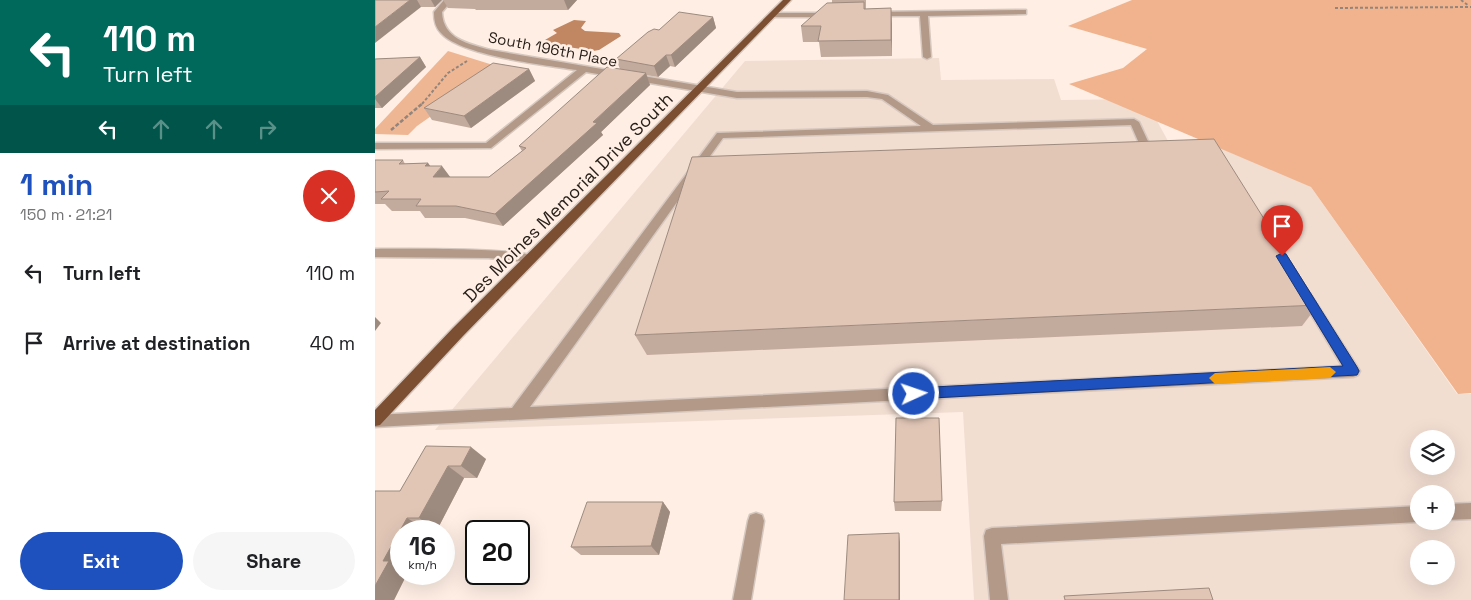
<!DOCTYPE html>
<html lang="en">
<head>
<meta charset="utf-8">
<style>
  :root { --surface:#fff; --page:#f6f6f6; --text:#202124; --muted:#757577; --accent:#1f51be }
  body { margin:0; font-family:"Space Grotesk",sans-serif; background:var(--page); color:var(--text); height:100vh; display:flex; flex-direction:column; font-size:19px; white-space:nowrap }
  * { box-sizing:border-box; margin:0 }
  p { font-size:16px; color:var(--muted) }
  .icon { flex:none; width:28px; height:28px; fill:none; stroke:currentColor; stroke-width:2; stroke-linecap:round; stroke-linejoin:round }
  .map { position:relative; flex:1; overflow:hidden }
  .panel { display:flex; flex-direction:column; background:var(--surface); width:375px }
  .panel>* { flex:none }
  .banner { background:#00695c; color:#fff; overflow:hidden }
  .buttons { position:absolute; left:1035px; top:430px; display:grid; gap:10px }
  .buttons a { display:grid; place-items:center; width:45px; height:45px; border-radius:50%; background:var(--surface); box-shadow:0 5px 20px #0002; font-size:25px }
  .speed { position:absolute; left:15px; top:520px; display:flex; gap:10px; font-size:25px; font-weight:700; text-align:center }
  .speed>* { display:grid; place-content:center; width:65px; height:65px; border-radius:50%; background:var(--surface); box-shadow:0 5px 20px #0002; line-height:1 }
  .speed small { font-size:12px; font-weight:400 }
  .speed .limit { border:2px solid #111; border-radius:8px; background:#fff; color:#111 }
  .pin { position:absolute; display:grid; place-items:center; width:42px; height:42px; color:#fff; margin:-51px -21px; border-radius:50% 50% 50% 0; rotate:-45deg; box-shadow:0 0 5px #0007 }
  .pin .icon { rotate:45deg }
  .me { position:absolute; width:55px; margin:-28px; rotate:87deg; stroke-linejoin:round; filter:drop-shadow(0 0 4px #0008) }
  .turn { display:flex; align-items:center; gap:18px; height:105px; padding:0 20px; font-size:22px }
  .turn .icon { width:65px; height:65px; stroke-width:2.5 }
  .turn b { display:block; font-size:35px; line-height:42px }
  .lanes { display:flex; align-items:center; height:48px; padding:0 20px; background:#0003; justify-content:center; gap:25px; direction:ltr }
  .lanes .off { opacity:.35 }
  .round { display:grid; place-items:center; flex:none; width:52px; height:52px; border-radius:26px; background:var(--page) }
  .summary { display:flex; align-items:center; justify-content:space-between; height:85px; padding:0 20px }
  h1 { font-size:30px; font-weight:800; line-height:38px; color:var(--accent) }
  .primary-button { display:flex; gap:10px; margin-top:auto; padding:10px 20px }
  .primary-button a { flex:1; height:58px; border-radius:30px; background:var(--accent); color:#fff; font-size:20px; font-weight:800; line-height:58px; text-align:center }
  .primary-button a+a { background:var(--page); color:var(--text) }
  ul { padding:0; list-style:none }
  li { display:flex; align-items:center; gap:15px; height:70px; padding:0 20px }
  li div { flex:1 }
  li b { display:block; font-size:19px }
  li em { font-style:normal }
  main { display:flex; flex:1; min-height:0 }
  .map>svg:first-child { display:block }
  .built { fill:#f2ddd1; fill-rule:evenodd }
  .green { fill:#efb693 }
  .forest { fill:#f0b38d }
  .water { fill:#c18662 }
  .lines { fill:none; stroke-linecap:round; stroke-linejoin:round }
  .minor-casing { stroke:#d7c8bf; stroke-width:3 }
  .major-casing { stroke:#d7c8bf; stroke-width:3 }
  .path-far1 { stroke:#91857d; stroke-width:2; stroke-dasharray:3 2; stroke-linecap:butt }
  .path { stroke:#91857d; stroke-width:2.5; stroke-dasharray:4 2; stroke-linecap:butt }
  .minor { fill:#b39988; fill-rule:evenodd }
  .major { fill:#7c4f32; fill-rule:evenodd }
  .wall { fill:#c2aa9d }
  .shaded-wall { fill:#9e8b7f }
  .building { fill:#e1c6b6; stroke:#9e8b7f }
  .route { fill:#1f51be; stroke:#14357c }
  .slow { fill:#f59e0b }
  .labels { text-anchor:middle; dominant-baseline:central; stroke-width:5; stroke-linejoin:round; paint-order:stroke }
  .far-street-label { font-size:15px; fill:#261d17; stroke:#feeee4 }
  .street-label { font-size:18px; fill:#261d17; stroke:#feeee4 }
</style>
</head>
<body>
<main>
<section class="panel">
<div class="banner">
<div class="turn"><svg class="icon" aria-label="left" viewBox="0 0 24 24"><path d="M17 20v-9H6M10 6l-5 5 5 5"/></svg><div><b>110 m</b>Turn left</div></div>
<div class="lanes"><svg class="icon" aria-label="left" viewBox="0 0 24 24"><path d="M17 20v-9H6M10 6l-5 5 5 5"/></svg><svg class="icon off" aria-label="ahead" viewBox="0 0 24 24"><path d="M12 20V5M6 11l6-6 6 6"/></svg><svg class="icon off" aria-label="ahead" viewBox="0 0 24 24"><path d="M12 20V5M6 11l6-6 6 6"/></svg><svg class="icon off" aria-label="right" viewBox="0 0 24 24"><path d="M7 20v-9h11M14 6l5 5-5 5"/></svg></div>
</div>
<div class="summary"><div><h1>1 min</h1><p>150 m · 21:21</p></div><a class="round" style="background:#d93025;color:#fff"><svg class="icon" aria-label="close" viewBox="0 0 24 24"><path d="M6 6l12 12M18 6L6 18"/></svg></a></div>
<ul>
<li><svg class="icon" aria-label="left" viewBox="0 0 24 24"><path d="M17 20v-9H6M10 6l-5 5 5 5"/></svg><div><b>Turn left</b></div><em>110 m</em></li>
<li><svg class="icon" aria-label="arrive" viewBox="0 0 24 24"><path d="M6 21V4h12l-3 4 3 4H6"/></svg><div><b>Arrive at destination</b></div><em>40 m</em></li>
</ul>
<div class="primary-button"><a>Exit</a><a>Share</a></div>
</section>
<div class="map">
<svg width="1096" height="600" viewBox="0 0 1096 600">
  <rect width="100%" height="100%" fill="#feeee4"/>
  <path class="built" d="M 564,58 L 566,80 L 679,79 L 686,100 L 770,99 L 793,141 L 843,139 L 936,187 L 1082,394 L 1096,394 L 1096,600 L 599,600 L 588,412 L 60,430 L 370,61 ZM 1044,439 L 1071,439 L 1071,466 L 1044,466 ZM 1044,494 L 1071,494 L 1071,521 L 1044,521 ZM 1044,549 L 1071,549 L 1071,576 L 1044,576 Z"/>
  <polygon class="green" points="73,51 118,65 129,65 42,126 33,135 0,134 0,129"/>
  <polygon class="forest" points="757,0 1096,0 1096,393 1083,394 936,187 694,84 748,68 772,49 693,26"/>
  <polygon class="water" points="199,20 211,21 206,28 210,31 244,33 246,36 224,50 218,51 175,44 170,40 182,33 178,30"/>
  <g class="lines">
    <g class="minor-casing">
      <g id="minor">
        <path d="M 69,0 L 77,0 L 67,12 C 68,39 93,44 116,50 L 362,92 L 492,91 L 513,95 L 558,125 L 759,119 L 764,122 L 778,152 L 781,155 L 776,158 L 770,157 L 756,125 L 348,138 L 155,407 L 967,366 L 925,296 L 931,291 L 935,293 L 985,371 L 983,375 L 978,377 L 0,427 L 0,415 L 137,408 L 342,133 L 546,126 L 507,99 L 492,97 L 362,98 L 211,72 L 116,148 L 0,149 L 0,143 L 111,143 L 202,70 C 171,65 86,56 66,33 C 60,27 59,20 59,12 Z"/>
        <polygon points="648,10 651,10 651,14 553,16 556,57 552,59 548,57 545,16 500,16 496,14 500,12"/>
        <polygon points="395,13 455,13 459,15 455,17 395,17"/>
        <path d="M 0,249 C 22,249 154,247 162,258 L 156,262 L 113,258 L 0,257 Z"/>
        <polygon points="1096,503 1096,519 1071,520 1071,504"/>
        <polygon points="1044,506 1044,521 1046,521 1044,522 626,544 633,600 615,600 609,536 611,530 617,528"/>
        <polygon points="381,513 387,515 389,521 376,600 358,600 373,521 375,515"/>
      </g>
    </g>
    <g class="major-casing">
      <polygon id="major" points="408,0 416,0 88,336 5,425 0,426 0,410 78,328"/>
    </g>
    <g class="path-far1">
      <polyline points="1086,0 1094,6"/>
      <polyline points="960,8 1096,7"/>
      <polyline points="47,104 73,73 92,61"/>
    </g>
    <polyline class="path" points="16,130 48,103"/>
    <use href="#minor" class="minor"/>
    <use href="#major" class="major"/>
  </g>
  <g class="wall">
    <polygon points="0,0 67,0 60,7 46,7"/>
    <polygon points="68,0 202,0 193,10 101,10 100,9 73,8"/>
    <polygon points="457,0 491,0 491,9 516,8 517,56 446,57 444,42 428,42 426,26 457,3"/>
    <polygon points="338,17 341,28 300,67 295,66 283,77 271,75 275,85 226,132 228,135 128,226 90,218 50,218 45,211 17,211 10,204 0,204 0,160 28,160 30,164 53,163 55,166 74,177 114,177 147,151 144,146 245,69 241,59 284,30"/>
    <polygon points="45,57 51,67 7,108 0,108 0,59"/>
    <polygon points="154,69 160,81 96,128 57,120 49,108"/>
    <polygon points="943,305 927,326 272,355 260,335"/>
    <polygon points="51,446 111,459 102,478 89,478 62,530 50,529 49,531 26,531 26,574 32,574 19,600 0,600 25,491"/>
    <polygon points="567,501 566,511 520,511 519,502"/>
    <polygon points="288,502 295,512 284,555 206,555 196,547"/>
  </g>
  <g class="shaded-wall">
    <polygon points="35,0 42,0 46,7 0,43 0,27"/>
    <polygon points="56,0 67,0 60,7"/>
    <polygon points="189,0 202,0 193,10"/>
    <polygon points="516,8 517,24 517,56 516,40"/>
    <polygon points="338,17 341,28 300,67 296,55"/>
    <polygon points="291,55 295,66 283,77 279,66"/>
    <polygon points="45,57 51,67 7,108 0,99 0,97"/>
    <polygon points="154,69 160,81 96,128 89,116"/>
    <polygon points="271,73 275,85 226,132 228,135 128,226 120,214"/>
    <polygon points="53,163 61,174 67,166 76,178 67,189 50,166"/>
    <polygon points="0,317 6,323 0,331"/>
    <polygon points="96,447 111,459 102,478 86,466"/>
    <polygon points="73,466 89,478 62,530 44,518"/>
    <polygon points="288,502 295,512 284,555 276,546"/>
    <polygon points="32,518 50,529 49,531 26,531 26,574 32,574 19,600 0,600 0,586 8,561"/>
    <polygon points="524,533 525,542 525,600 524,600"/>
  </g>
  <g class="building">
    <polygon points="0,0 35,0 0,27"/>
    <polygon points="489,2 489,9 516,8 516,40 443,41 446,26 426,26 452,3"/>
    <polygon points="304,12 338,17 296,55 291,55 279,66 241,59 273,32 279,29 284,30"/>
    <polygon points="45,57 0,97 0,59"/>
    <polygon points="118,63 154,69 89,116 49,108"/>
    <polygon points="232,67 271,73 218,122 222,123 120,214 81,206 41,206 46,199 6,199 14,191 0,192 0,160 28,160 24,164 53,163 50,166 67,166 58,177 114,177 151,148 144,146"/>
    <polygon points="839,139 943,305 260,335 317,157"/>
    <polygon points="521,418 564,418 567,501 519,502"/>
    <polygon points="51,446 96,447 86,466 73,466 44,518 32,518 8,561 14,561 0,586 0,491 25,491"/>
    <polygon points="212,502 288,502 276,546 196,547"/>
    <polygon points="524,533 524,600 469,600 473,535"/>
    <polygon points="834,588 838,600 690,600 689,596"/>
  </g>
  <polygon class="route" points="907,253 911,254 982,367 984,371 982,375 539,399 533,394 539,388 968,366 901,256"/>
  <polygon class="slow" points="955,367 961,372 955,378 840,384 834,378 840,373"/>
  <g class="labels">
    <g class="far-street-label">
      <text transform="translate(178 49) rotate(11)">South 196th Place</text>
    </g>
    <g class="street-label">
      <text transform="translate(193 197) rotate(-45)">Des Moines Memorial Drive South</text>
    </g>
  </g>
</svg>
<div class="buttons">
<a><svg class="icon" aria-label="layers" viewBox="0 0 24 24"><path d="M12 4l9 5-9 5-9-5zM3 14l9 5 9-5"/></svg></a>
<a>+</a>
<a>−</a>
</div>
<div class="speed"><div>16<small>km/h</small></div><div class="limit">20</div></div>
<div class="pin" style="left:907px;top:256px;background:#d93025"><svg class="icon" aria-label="arrive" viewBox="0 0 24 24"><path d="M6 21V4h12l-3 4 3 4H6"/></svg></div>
<svg class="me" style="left:539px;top:394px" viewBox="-20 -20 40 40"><circle r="17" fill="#1f51be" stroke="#fff" stroke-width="3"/><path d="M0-11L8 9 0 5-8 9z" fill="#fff"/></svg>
</div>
</main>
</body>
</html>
